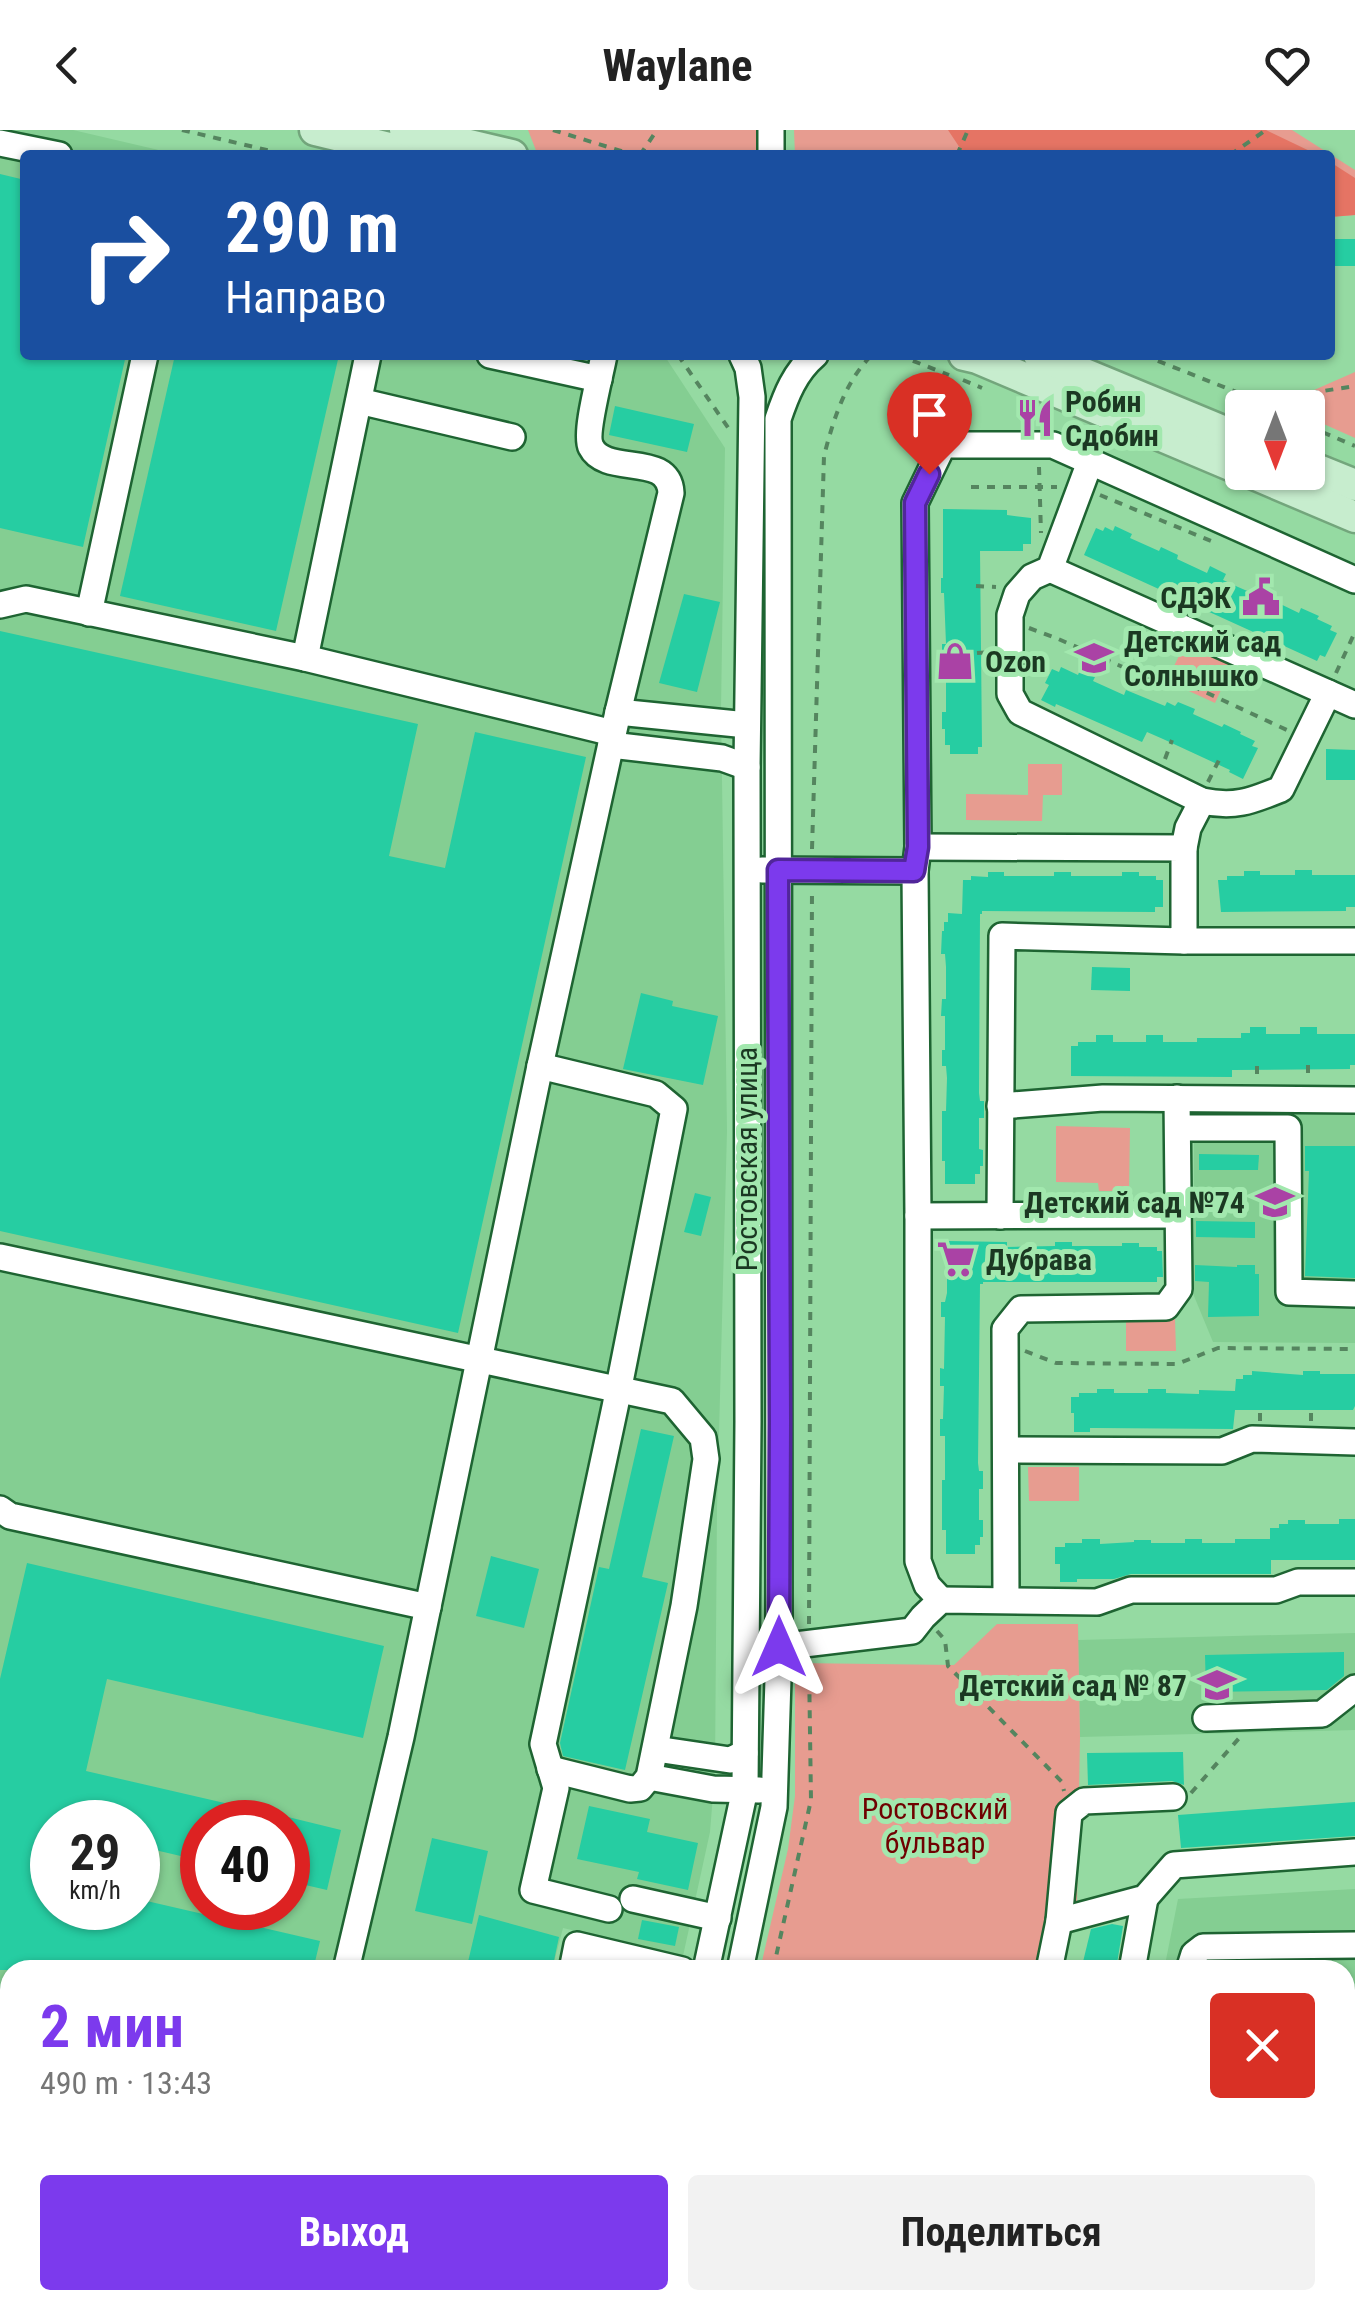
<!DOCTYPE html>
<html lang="ru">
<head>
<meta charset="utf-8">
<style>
  :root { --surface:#fff; --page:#f2f2f2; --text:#222; --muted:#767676; --accent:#7c3aed }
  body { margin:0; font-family:"Roboto Condensed",sans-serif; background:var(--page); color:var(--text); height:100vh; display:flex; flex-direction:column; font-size:38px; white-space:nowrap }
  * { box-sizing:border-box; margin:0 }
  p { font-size:32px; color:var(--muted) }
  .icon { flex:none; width:55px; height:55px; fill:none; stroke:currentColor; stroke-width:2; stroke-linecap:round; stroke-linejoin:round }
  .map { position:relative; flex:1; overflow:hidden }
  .drawer { position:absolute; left:0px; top:1830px; width:1355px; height:350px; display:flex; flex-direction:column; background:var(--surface); border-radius:30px 30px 0 0; box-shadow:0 2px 8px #0004 }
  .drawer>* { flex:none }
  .guide { position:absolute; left:20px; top:20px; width:1315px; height:210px; border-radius:10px; box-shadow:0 2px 8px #0004; background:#1a4fa0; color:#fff; overflow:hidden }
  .needle { width:65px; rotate:180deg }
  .buttons { position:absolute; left:1225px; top:260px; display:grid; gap:20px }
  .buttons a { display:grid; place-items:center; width:100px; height:100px; border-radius:10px; background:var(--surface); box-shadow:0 2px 8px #0004; font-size:50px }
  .speed { position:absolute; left:30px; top:1670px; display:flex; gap:20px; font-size:50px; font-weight:700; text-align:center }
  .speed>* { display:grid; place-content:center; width:130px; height:130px; border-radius:50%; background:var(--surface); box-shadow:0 2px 8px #0004; line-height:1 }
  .speed small { font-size:25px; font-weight:400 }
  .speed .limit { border:15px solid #d22; background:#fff; color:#111 }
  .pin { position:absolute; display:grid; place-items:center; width:85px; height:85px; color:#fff; margin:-102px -42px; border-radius:50% 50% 50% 0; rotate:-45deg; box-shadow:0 0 10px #0007 }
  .pin .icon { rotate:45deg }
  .me { position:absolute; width:110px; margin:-55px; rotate:0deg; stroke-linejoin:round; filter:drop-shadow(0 0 8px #0008) }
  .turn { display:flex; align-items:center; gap:35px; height:210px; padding:0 40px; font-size:45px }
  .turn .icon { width:130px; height:130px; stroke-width:2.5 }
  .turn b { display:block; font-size:70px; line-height:85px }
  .round { display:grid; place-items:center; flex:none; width:105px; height:105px; border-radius:10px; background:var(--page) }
  .headline { display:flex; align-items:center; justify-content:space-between; height:170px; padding:0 40px }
  h1 { font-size:60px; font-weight:700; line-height:75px; color:var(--accent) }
  .button { display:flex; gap:20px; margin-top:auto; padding:20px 40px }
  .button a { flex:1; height:115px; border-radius:10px; background:var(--accent); color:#fff; font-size:40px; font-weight:700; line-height:115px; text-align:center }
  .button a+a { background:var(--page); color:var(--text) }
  header { display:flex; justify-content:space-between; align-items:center; height:130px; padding:0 40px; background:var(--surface); font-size:45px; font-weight:700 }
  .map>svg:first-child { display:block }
  .built { fill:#84ce92; fill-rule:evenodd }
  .green { fill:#e79c90 }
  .forest { fill:#e57464 }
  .building { fill:#26cda2 }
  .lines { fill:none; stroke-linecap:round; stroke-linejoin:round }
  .minor-casing { stroke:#1e6432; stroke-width:30 }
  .major-casing { stroke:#73a67c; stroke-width:35 }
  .path { stroke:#55855f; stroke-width:4; stroke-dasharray:8 8; stroke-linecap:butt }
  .minor { stroke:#fff; stroke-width:25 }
  .major { stroke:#c7edce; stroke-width:30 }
  .route-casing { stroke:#51269a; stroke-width:25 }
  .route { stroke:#7c3aed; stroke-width:18 }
  .labels { text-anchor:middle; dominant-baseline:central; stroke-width:10; stroke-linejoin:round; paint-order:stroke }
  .poi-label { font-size:30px; font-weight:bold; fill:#1b3822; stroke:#a2e8ae; text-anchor:start }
  .street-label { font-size:30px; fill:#1b3822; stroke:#a2e8ae }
  .park-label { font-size:30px; fill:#6f0000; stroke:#a2e8ae }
</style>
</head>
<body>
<header><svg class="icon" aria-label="back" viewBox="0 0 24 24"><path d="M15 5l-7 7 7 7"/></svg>Waylane<svg class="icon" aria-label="heart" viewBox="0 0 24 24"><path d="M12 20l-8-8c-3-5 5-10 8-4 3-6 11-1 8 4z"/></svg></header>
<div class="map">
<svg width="1355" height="2180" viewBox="0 0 1355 2180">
  <rect width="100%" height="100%" fill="#95daa2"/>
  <g class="built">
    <path d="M 0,0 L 73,0 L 180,25 L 25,25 L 25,225 L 664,225 L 725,318 L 721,579 L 727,1001 L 717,1379 L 715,1640 L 710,1702 L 683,1826 L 563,1798 L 552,1840 L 10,1840 L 10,2170 L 423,2170 L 422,2175 L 416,2174 L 415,2180 L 0,2180 ZM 52,1692 L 138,1692 L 138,1778 L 52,1778 ZM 202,1692 L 288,1692 L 288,1778 L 202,1778 Z"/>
    <polygon points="1194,976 1355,978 1355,1213 1213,1212 1194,1166"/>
    <polygon points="1355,1503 1355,1600 1080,1607 1078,1510"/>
    <polygon points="1355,1759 1355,2050 1345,2049 1345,1840 1164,1840 1178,1769"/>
  </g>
  <g class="green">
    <polygon points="528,0 764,0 764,25 544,25 537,23"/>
    <polygon points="794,0 1292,0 1355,40 1355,85 1330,87 1330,25 795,25"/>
    <polygon points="1355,242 1355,308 1308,287 1308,278 1285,277 1280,275"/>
    <polygon points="1185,513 1233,534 1215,573 1167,551"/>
    <polygon points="1028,634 1062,634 1062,665 1043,665 1042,691 966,690 966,664 1028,665"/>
    <polygon points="1056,996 1130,998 1129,1061 1099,1061 1098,1053 1056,1052"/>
    <polygon points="1126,1189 1175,1189 1176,1221 1126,1221"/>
    <polygon points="1079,1337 1079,1371 1029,1371 1028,1337"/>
    <polygon points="997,1494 1078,1494 1080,1607 1077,1776 1040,1840 760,1840 788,1719 795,1666 795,1533 954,1535"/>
    <polygon points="683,2170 970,2170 968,2180 681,2180"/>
  </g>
  <g class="forest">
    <polygon points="948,0 1266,0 1318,25 957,25 960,18"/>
    <polygon points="1330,32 1355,48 1355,85 1330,87"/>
  </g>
  <g class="building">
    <polygon points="0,44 25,50 25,225 126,225 83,417 0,398"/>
    <rect x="1330" y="109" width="25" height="27"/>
    <polygon points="175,225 339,225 276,501 120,466"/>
    <polygon points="615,276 694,294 687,322 609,305"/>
    <polygon points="943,379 1007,380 1007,385 1031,388 1031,414 1023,414 1023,421 980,421 982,617 978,617 978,624 950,624 950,615 945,615 945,599 942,599 942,582 946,582 946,531 942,531 942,514 946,514 944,463 941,463 941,448 943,448"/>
    <polygon points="1115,396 1132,404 1130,408 1159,421 1161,417 1178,425 1177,429 1207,443 1210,436 1226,444 1223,450 1238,457 1252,463 1254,458 1272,465 1270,469 1299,483 1301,478 1319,486 1317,489 1332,496 1330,500 1337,503 1325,527 1320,525 1317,531 1084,425 1096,398 1103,401 1105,397 1113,401"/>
    <polygon points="684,464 720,472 697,562 659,553"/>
    <polygon points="0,501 418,594 389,726 445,738 475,602 586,627 458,1203 0,1101"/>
    <polygon points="1061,537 1078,545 1080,540 1095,547 1093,551 1124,565 1126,560 1165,576 1167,572 1175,576 1178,572 1195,579 1193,584 1222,597 1224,594 1241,602 1240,604 1255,611 1252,616 1258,618 1243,649 1229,642 1230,640 1163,609 1147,602 1142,612 1063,577 1056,574 1055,577 1041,570 1049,555 1045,553 1052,539 1059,542"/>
    <polygon points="1326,619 1355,620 1355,650 1326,650"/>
    <polygon points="1295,740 1312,740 1312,745 1355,745 1355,777 1346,777 1346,781 1221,782 1218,750 1227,750 1227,746 1244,746 1244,741 1260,741 1260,745 1295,745"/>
    <polygon points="988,742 1004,742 1004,746 1054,746 1054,742 1071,742 1071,746 1122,746 1122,742 1139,742 1139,746 1156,746 1156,750 1163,750 1163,777 1155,777 1155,782 982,781 982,784 980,784 979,963 980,971 984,971 984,988 979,988 979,1019 983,1020 983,1036 980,1036 980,1044 975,1044 975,1054 945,1054 945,1031 942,1031 942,981 946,981 947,948 946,936 942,936 942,920 945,920 945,886 941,886 942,869 946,869 946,837 945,824 941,824 942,801 944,801 944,792 948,792 948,783 962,784 963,750 971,750 971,746 988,747"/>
    <polygon points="1092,837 1130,838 1130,861 1091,860"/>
    <polygon points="641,863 673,871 672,876 718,886 703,955 623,939"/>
    <polygon points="1250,897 1266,897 1266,904 1300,904 1300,897 1317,897 1317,904 1355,904 1355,935 1350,935 1350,939 1232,940 1232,947 1071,946 1071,916 1078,916 1078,912 1096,912 1096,905 1113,905 1113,912 1146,912 1146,905 1163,905 1163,912 1197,912 1197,908 1241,908 1241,903 1250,903"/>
    <polygon points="1305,1016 1355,1016 1355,1148 1305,1146 1309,1041 1305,1041"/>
    <polygon points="1199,1024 1259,1025 1258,1040 1199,1040"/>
    <polygon points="695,1063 711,1067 701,1106 684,1102"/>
    <polygon points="1196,1091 1255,1092 1255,1108 1196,1107"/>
    <polygon points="947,1111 1007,1112 1007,1117 1055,1116 1055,1112 1072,1112 1072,1116 1122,1116 1122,1113 1139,1113 1139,1117 1157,1117 1157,1121 1162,1121 1163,1147 1157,1147 1157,1152 983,1152 983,1154 980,1154 978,1333 979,1341 983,1341 983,1359 979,1359 979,1390 983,1390 983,1407 980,1407 980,1415 975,1415 975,1424 946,1424 946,1400 942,1400 942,1350 945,1350 945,1306 940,1306 940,1289 943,1289 944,1256 940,1256 940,1238 944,1239 945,1187 941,1187 941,1172 945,1172 947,1163"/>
    <polygon points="1195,1135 1237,1137 1237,1135 1255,1135 1255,1144 1259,1144 1259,1186 1208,1187 1209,1152 1195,1151"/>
    <polygon points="1252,1241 1303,1245 1303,1241 1320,1241 1320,1244 1355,1244 1355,1276 1353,1280 1235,1280 1233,1299 1096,1298 1090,1298 1090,1302 1074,1302 1074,1283 1071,1283 1071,1267 1079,1267 1079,1263 1097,1263 1097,1259 1114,1259 1114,1263 1148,1263 1148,1259 1166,1259 1166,1263 1199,1264 1199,1260 1235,1261 1236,1249 1243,1249 1243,1245 1252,1245"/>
    <polygon points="641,1299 674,1306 642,1447 668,1453 625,1640 563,1626 560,1613 599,1437 609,1439"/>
    <polygon points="1339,1389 1355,1389 1355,1430 1271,1430 1271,1444 1131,1444 1114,1449 1077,1449 1077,1452 1060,1452 1060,1434 1055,1434 1055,1417 1065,1417 1065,1413 1082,1413 1082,1409 1100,1409 1100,1414 1134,1412 1134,1410 1151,1410 1151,1413 1185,1413 1185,1409 1202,1409 1202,1413 1235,1413 1235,1409 1270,1409 1270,1398 1279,1398 1279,1394 1288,1394 1288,1390 1305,1390 1305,1394 1339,1394"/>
    <polygon points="491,1426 539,1439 524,1498 476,1486"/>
    <polygon points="27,1433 384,1516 363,1608 107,1549 86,1641 285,1687 285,1692 202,1692 202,1731 138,1716 138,1692 52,1692 52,1778 138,1778 138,1769 320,1811 313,1840 0,1840 0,1549"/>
    <polygon points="1344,1522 1344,1546 1327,1560 1206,1562 1205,1525"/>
    <polygon points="1183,1622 1184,1655 1172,1651 1088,1655 1087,1623"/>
    <polygon points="1355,1672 1355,1706 1181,1718 1178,1685"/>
    <polygon points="589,1676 650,1689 647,1702 698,1713 688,1760 637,1749 639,1742 577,1729"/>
    <polygon points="288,1687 341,1700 327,1760 288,1751"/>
    <polygon points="432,1708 488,1721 472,1794 415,1781"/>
    <polygon points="479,1785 559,1807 552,1840 505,1840 468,1832"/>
    <polygon points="642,1790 679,1797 675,1816 638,1809"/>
    <polygon points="1112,1794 1123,1796 1116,1840 1081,1840 1091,1799"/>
  </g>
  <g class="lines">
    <g class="minor-casing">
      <g id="minor">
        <polyline points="771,0 771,25"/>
        <polyline points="0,13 59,25"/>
        <polyline points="490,225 599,249"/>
        <polyline points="359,271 512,307"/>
        <path d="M 1090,332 L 1050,439 L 1032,447 L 1017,464 L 1010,485 L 1010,564 L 1020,582 L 1202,671 C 1235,678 1251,671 1281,659 L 1328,563"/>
        <polyline points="1050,439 1355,575"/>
        <polyline points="0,475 26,469 305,528 613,603"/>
        <polyline points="89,483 145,225"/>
        <polyline points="305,528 368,225"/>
        <polyline points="618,582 747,595"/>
        <polyline points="611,615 722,628 747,637"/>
        <polyline points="918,717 1184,718 1184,811 1002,806 1000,1086"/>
        <polyline points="1184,718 1188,698 1202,671"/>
        <polyline points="762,740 915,741 918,717 915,373 943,315 1053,315 1355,450"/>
        <polyline points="915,741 918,1086 918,1431 927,1455 941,1470"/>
        <polyline points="1184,811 1355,811"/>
        <polyline points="540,936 656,964 674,979 615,1277 543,1614 556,1658 533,1760 609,1779"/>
        <polyline points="1000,976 1103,968 1355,970"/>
        <polyline points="1178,998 1288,998 1289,1162 1355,1164"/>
        <polyline points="918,1086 1178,1085"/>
        <polyline points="0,1127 672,1271 703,1308 706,1329 684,1476 649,1647 640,1658 630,1659 550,1639"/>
        <polyline points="1006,1320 1222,1321 1252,1309 1355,1312"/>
        <polyline points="0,1379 10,1386 428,1477"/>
        <polyline points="1006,1470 1005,1199 1021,1179 1166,1177 1179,1159 1177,968"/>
        <polyline points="779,1517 912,1501 923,1487 941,1470 1097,1472 1131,1460 1276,1460 1298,1452 1355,1452"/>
        <polyline points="1206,1588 1322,1584 1355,1558"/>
        <polyline points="656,1619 730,1630 745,1623"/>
        <polyline points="649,1647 713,1659 759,1660"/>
        <polyline points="633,1769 718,1788"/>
        <polyline points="1059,1791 1145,1768 1174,1735 1355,1722"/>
        <path d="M 346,1840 L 401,1607 L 540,936 L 618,582 L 671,363 C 669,321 606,347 591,317 C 584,304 601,243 604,225"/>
        <polyline points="572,1840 577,1815 682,1840"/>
        <polyline points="706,1840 745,1659 748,1291 747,637 752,267 748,238 742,225"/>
        <path d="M 740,1840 L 774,1677 L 779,1517 L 778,289 C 786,265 795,242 815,225"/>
        <polyline points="1049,1840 1059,1791 1069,1683 1084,1671 1173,1667"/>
        <polyline points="1132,1840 1145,1768"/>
        <polyline points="1189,1840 1194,1824 1203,1817 1355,1815"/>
        <polyline points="1345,1965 1355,1966"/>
        <polyline points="0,2071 10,2073"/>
        <polyline points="1345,2114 1355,2117"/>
        <polyline points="266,2180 269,2170"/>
        <polyline points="441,2180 446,2170"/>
        <polyline points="630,2180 632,2170"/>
        <polyline points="664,2180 666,2170"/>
        <polyline points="978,2180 980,2170"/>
        <polyline points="1062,2180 1064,2170"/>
        <polyline points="1330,2180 1332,2170"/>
      </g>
    </g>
    <g class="major-casing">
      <g id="major">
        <polyline points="315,0 418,25"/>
        <polyline points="405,0 512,25"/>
        <polyline points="964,225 977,228 1242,340"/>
        <polyline points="1039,225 1242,309"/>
        <polyline points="1308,336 1355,355"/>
        <polyline points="1249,342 1355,387"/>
      </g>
    </g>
    <g class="path">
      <polyline points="182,0 288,25"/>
      <polyline points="553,0 634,25"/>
      <polyline points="640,25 657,0"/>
      <polyline points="957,25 968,0"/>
      <polyline points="1230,25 1266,0"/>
      <polyline points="678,225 729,299"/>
      <polyline points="898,225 949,245"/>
      <polyline points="1143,225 1259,271 1355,256"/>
      <polyline points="963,250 982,258"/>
      <polyline points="1259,271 1271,278"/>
      <polyline points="1308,296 1355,316"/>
      <polyline points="1039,337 1041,403"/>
      <polyline points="971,357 1057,357"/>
      <polyline points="1100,365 1211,411"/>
      <polyline points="976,456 996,457"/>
      <polyline points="1029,498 1056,508 1155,551 1175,548 1287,600"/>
      <polyline points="977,523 992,522"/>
      <polyline points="1336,543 1355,502"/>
      <polyline points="1165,629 1172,610"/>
      <polyline points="1208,652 1219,630"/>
      <path d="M 812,719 L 824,326 C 833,291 845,251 872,225"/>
      <polyline points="1308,935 1308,951"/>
      <polyline points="1257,936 1257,951"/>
      <polyline points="1025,1221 1056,1233 1177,1234 1218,1218 1355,1219"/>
      <polyline points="1260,1291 1260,1276"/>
      <polyline points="1311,1291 1311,1276"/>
      <polyline points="809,1494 812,759"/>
      <polyline points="937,1501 945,1510 948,1536 1062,1652 1064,1661"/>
      <polyline points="1191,1663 1241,1606"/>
      <polyline points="773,1840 811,1670 809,1534"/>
      <polyline points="602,2180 604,2170"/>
      <polyline points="696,2180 698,2170"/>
      <polyline points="784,2180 786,2170"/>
      <polyline points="925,2180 927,2170"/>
      <polyline points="1234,2180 1236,2170"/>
    </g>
    <use href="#minor" class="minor"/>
    <use href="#major" class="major"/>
  </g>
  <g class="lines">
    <g class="route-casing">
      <polyline id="route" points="779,1517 780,1292 778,740 914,741 918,717 915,373 929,344"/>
    </g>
    <use href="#route" class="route"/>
  </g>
  <defs>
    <g id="restaurant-bare" transform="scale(3)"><path d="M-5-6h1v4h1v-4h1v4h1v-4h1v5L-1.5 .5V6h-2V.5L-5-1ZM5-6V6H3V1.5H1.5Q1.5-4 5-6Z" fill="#aa42a5" stroke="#a2e8ae" stroke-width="2.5" paint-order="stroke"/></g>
    <g id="civic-bare" transform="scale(3)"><path d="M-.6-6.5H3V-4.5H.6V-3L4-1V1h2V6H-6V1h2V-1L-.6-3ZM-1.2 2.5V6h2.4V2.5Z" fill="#aa42a5" stroke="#a2e8ae" stroke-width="2.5" paint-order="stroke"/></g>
    <g id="school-bare" transform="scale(3)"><path d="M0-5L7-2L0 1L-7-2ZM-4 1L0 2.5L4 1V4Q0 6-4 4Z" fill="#aa42a5" stroke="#a2e8ae" stroke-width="2.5" paint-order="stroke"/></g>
    <g id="shop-bare" transform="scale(3)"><path d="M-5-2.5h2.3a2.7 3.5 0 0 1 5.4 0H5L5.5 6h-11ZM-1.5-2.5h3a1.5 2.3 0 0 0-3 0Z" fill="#aa42a5" stroke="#a2e8ae" stroke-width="2.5" paint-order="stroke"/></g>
    <g id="supermarket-bare" transform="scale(3)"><path d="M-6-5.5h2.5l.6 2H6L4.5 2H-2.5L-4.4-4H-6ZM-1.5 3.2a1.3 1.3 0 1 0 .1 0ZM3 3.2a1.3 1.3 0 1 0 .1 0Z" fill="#aa42a5" stroke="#a2e8ae" stroke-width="2.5" paint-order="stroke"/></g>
  </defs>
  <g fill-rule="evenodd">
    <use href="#restaurant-bare" x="1035" y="288"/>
    <use href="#civic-bare" x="1261" y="467"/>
    <use href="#school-bare" x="1094" y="528"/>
    <use href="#shop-bare" x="955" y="531"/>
    <use href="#school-bare" x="1275" y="1072"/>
    <use href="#supermarket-bare" x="956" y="1129"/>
    <use href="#school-bare" x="1217" y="1555"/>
  </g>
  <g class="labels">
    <g class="poi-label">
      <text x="1065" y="271">Робин<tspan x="1065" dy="34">Сдобин</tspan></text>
      <text x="1231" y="467" text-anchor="end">СДЭК</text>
      <text x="1124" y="511">Детский сад<tspan x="1124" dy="34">Солнышко</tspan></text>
      <text x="985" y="531">Ozon</text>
      <text x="1245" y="1072" text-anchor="end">Детский сад №74</text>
      <text x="986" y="1129">Дубрава</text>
      <text x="1187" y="1555" text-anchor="end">Детский сад № 87</text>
    </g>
    <g class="street-label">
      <text transform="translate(746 1029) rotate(-90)">Ростовская улица</text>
    </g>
    <g class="park-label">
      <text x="935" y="1678">Ростовский<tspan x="935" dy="34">бульвар</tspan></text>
    </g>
  </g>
</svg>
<div class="buttons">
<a><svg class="needle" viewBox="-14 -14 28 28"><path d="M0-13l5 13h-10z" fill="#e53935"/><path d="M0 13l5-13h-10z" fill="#767676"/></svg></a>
</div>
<div class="speed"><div>29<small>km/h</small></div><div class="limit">40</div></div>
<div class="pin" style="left:929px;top:344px;background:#d93025"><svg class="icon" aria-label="arrive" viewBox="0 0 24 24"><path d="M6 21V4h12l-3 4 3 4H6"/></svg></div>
<svg class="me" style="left:779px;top:1517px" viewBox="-20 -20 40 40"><path d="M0-17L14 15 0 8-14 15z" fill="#7c3aed" stroke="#fff" stroke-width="4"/></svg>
<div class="guide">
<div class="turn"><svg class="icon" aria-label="right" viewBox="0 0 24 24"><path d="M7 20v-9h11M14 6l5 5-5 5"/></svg><div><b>290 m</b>Направо</div></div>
</div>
<section class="drawer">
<div class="headline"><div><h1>2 мин</h1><p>490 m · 13:43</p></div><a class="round" style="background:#d93025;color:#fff"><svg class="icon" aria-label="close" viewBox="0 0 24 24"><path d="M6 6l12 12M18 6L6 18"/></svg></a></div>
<div class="button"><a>Выход</a><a>Поделиться</a></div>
</section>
</div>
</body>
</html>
